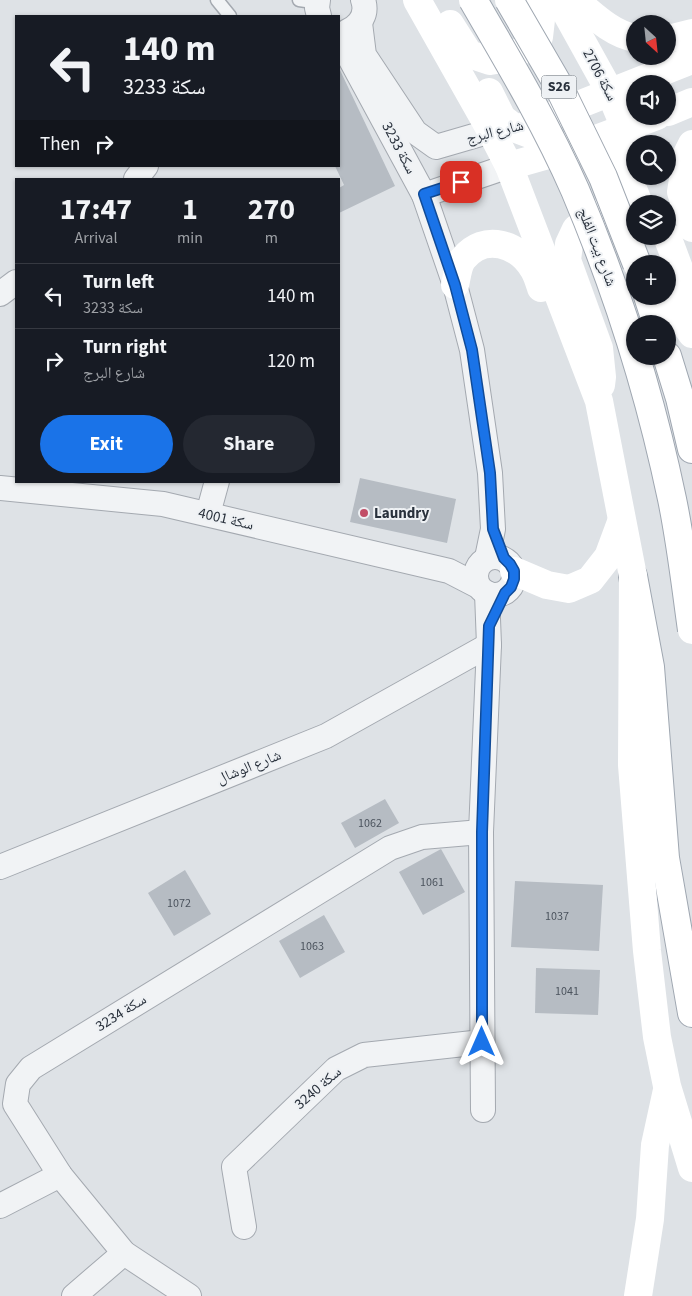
<!DOCTYPE html>
<html lang="en">
<head>
<meta charset="utf-8">
<style>
  :root { --surface:#171b24; --page:#242831; --text:#f1f3f6; --muted:#9ea1a6; --line:#363941; --accent:#1a73e8 }
  body { margin:0; font-family:"Source Sans 3","Noto Naskh Arabic",sans-serif; background:var(--page); color:var(--text); height:100vh; display:flex; flex-direction:column; font-size:19px; white-space:nowrap }
  * { box-sizing:border-box; margin:0 }
  p { font-size:16px; color:var(--muted) }
  .icon { flex:none; width:28px; height:28px; fill:none; stroke:currentColor; stroke-width:2; stroke-linecap:round; stroke-linejoin:round }
  .map { position:relative; flex:1; overflow:hidden }
  .sheet { position:absolute; left:15px; top:178px; width:325px; height:305px; display:flex; flex-direction:column; background:var(--surface); border-radius:0px; box-shadow:0 1px 4px #0004 }
  .sheet>* { flex:none }
  .hud { position:absolute; left:15px; top:15px; width:325px; height:152px; border-radius:0px; box-shadow:0 1px 4px #0004; background:#171b24; color:var(--text); overflow:hidden }
  .needle { width:32px; rotate:153deg }
  .fabs { position:absolute; left:626px; top:15px; display:grid; gap:10px }
  .fabs a { display:grid; place-items:center; width:50px; height:50px; border-radius:50%; background:var(--surface); box-shadow:0 1px 4px #0004; font-size:25px }
  .pin { position:absolute; display:grid; place-items:center; width:42px; height:42px; color:#fff; margin:-21px; border-radius:10px; box-shadow:0 2px 8px #0006 }
  .me { position:absolute; width:55px; margin:-28px; rotate:0deg; stroke-linejoin:round; filter:drop-shadow(0 0 4px #0008) }
  .turn { display:flex; align-items:center; gap:18px; height:105px; padding:0 25px; font-size:22px }
  .turn .icon { width:65px; height:65px; stroke-width:2.5 }
  .turn b { display:block; font-size:35px; line-height:42px }
  .then { display:flex; align-items:center; height:48px; padding:0 25px; background:#0003; gap:10px; font-size:19px }
  .eta { display:flex; justify-content:space-evenly; align-items:center; height:85px; text-align:center }
  .eta b { font-size:30px; font-weight:700; line-height:35px }
  .primary-button { display:flex; gap:10px; margin-top:auto; padding:10px 25px }
  .primary-button a { flex:1; height:58px; border-radius:30px; background:var(--accent); color:#fff; font-size:20px; font-weight:700; line-height:58px; text-align:center }
  .primary-button a+a { background:var(--page); color:var(--text) }
  ul { padding:0; list-style:none }
  li { display:flex; align-items:center; gap:15px; height:65px; padding:0 25px; border-top:1px solid var(--line) }
  li div { flex:1 }
  li b { display:block; font-size:19px }
  li em { font-style:normal }
  .map>svg:first-child { display:block }
  .building { fill:#b6bcc3 }
  .lines { fill:none; stroke-linecap:round; stroke-linejoin:round }
  .service-casing { stroke:#a4a9b0; stroke-width:15 }
  .minor-casing { stroke:#a4a9b0; stroke-width:26 }
  .primary-casing { stroke:#9fa7b1; stroke-width:30 }
  .service { stroke:#f1f3f5; stroke-width:12 }
  .minor { stroke:#f1f3f5; stroke-width:24 }
  .secondary { stroke:#fff; stroke-width:28 }
  .primary { stroke:#fff; stroke-width:28 }
  .primary-bridge-casing { stroke:#9fa7b1; stroke-width:30; stroke-linecap:butt }
  .primary-bridge { stroke:#fff; stroke-width:28 }
  .route-casing { stroke:#114b97; stroke-width:12 }
  .route { stroke:#1a73e8; stroke-width:9 }
  .poi-dot { fill:#c14e67; stroke:#eef1f4; stroke-width:2 }
  .labels { text-anchor:middle; dominant-baseline:central; stroke-width:4; stroke-linejoin:round; paint-order:stroke }
  .number-label { font-size:12px; fill:#4c545e }
  .shield { fill:#eef1f4; stroke:#646b73; stroke-width:1 }
  .shield-label { font-size:14px; font-weight:bold; fill:#29313c }
  .street-label { font-size:15px; fill:#29313c; stroke:#eef1f4 }
  .poi-label { font-size:15px; font-weight:bold; fill:#29313c; stroke:#eef1f4; text-anchor:start }
</style>
</head>
<body>
<div class="map">
<svg width="692" height="1296" viewBox="0 0 692 1296">
  <rect width="100%" height="100%" fill="#dee2e6"/>
  <g class="building">
    <polygon points="339,68 395,186 339,213 339,188 344,185 335,166 339,166"/>
    <polygon points="360,478 456,499 447,543 350,522"/>
    <polygon points="385,799 399,823 355,848 341,823"/>
    <polygon points="441,849 465,892 423,915 399,872"/>
    <polygon points="185,870 211,914 174,936 148,893"/>
    <polygon points="515,881 603,885 599,951 511,947"/>
    <polygon points="324,915 345,952 300,978 279,941"/>
    <polygon points="536,968 600,970 598,1015 535,1013"/>
  </g>
  <g class="lines">
    <g class="service-casing">
      <g id="service">
        <polyline points="217,0 230,16"/>
        <polyline points="299,0 306,1 317,0"/>
      </g>
    </g>
    <g class="minor-casing">
      <g id="minor">
        <polyline points="318,0 317,8 319,16"/>
        <polyline points="360,23 364,55 415,132 436,147 491,131"/>
        <path d="M 348,31 C 360,25 368,14 363,0"/>
        <polyline points="339,38 424,195 455,285 472,350 490,473 493,529 487,558"/>
        <polyline points="136,179 146,166"/>
        <polyline points="424,195 509,166"/>
        <polyline points="0,294 16,282"/>
        <polyline points="0,488 163,504 449,571 478,586"/>
        <polyline points="208,514 217,481"/>
        <circle cx="495" cy="576" r="19"/>
        <polyline points="0,867 326,736 489,645"/>
        <polyline points="483,1110 481,832 489,645 487,593"/>
        <polyline points="0,1206 60,1175"/>
        <polyline points="244,1227 234,1167 336,1069 364,1055 482,1042"/>
        <polyline points="74,1296 124,1253"/>
        <polyline points="189,1296 124,1253 60,1175 15,1104 18,1084 31,1068 390,848 422,837 481,832"/>
      </g>
    </g>
    <g class="primary-casing">
      <g id="primary">
        <polyline points="648,296 657,324"/>
        <polyline points="667,356 680,398 692,449"/>
        <polyline points="633,576 650,667 665,858 692,1013"/>
      </g>
    </g>
    <use href="#service" class="service"/>
    <use href="#minor" class="minor"/>
    <g class="secondary">
      <polyline points="417,0 491,131 509,166 599,401 633,576 632,765 647,951 657,1037 667,1086 692,1168"/>
      <polyline points="559,0 610,92 635,152"/>
      <path d="M 575,0 C 593,15 612,34 635,38"/>
      <polyline points="450,24 469,54 490,61 502,59 521,51 539,37 542,11 537,0"/>
      <polyline points="668,39 692,33"/>
      <polyline points="489,92 502,118 516,129 569,149 613,150 621,158 639,204"/>
      <polyline points="668,112 692,102"/>
      <polyline points="520,128 692,60"/>
      <polyline points="692,144 687,154 681,192 692,228"/>
      <polyline points="509,166 569,149 657,116"/>
      <polyline points="667,236 692,303"/>
      <path d="M 455,285 C 457,277 458,265 463,259 C 484,232 519,244 534,270 C 537,275 539,282 541,288"/>
      <polyline points="670,285 682,320 692,334"/>
      <polyline points="601,385 602,377 599,348 567,260 569,244 576,229 594,214 621,211 635,220"/>
      <polyline points="514,571 547,585 569,589 590,580 608,557 621,522"/>
      <polyline points="638,1296 650,1219 655,1145 667,1090"/>
    </g>
    <use href="#primary" class="primary"/>
    <g class="primary-bridge-casing">
      <g id="primary-bridge">
        <path d="M 473,0 C 509,62 546,124 575,190 C 617,289 650,394 672,499 C 681,542 686,587 692,630"/>
        <polyline points="509,0 556,81 603,177 637,264"/>
      </g>
    </g>
    <use href="#primary-bridge" class="primary-bridge"/>
  </g>
  <g class="lines">
    <g class="route-casing">
      <polyline id="route" points="461,182 424,194 455,285 472,350 490,473 493,529 504,558 510,564 514,571 514,579 511,587 505,593 489,626 482,832 482,1042"/>
    </g>
    <use href="#route" class="route"/>
  </g>
  <circle class="poi-dot" cx="364" cy="513" r="5"/>
  <g class="labels">
    <g class="number-label">
      <text x="370" y="823">1062</text>
      <text x="432" y="882">1061</text>
      <text x="179" y="903">1072</text>
      <text x="557" y="916">1037</text>
      <text x="312" y="946">1063</text>
      <text x="567" y="991">1041</text>
    </g>
    <rect class="shield" x="541.5" y="75.5" width="35" height="23" rx="4"/>
    <g class="shield-label">
      <text x="559" y="87">S26</text>
    </g>
    <g class="street-label">
      <text transform="translate(600 75) rotate(62)">سكة 2706</text>
      <text transform="translate(495 132) rotate(-14)">شارع البرج</text>
      <text transform="translate(399 148) rotate(62)">سكة 3233</text>
      <text transform="translate(597 247) rotate(69)">شارع بيت الفلج</text>
      <text transform="translate(226 519) rotate(13)">سكة 4001</text>
      <text transform="translate(249 767) rotate(-22)">شارع الوشال</text>
      <text transform="translate(121 1013) rotate(-32)">سكة 3234</text>
      <text transform="translate(318 1088) rotate(-41)">سكة 3240</text>
    </g>
    <g class="poi-label">
      <text x="374" y="513">Laundry</text>
    </g>
  </g>
</svg>
<div class="fabs">
<a><svg class="needle" viewBox="-14 -14 28 28"><path d="M0-13l5 13h-10z" fill="#e53935"/><path d="M0 13l5-13h-10z" fill="#9ea1a6"/></svg></a>
<a><svg class="icon" aria-label="sound" viewBox="0 0 24 24"><path d="M4 9h4l5-4v14l-5-4H4zM17 9q2 3 0 6"/></svg></a>
<a><svg class="icon" aria-label="search" viewBox="0 0 24 24"><circle cx="10" cy="10" r="6"/><path d="M15 15l6 6"/></svg></a>
<a><svg class="icon" aria-label="layers" viewBox="0 0 24 24"><path d="M12 4l9 5-9 5-9-5zM3 14l9 5 9-5"/></svg></a>
<a>+</a>
<a>−</a>
</div>
<div class="pin" style="left:461px;top:182px;background:#d93025"><svg class="icon" aria-label="arrive" viewBox="0 0 24 24"><path d="M6 21V4h12l-3 4 3 4H6"/></svg></div>
<svg class="me" style="left:482px;top:1042px" viewBox="-20 -20 40 40"><path d="M0-17L14 15 0 8-14 15z" fill="#1a73e8" stroke="#fff" stroke-width="4"/></svg>
<div class="hud">
<div class="turn"><svg class="icon" aria-label="left" viewBox="0 0 24 24"><path d="M17 20v-9H6M10 6l-5 5 5 5"/></svg><div><b>140 m</b>سكة 3233</div></div>
<div class="then">Then<svg class="icon" aria-label="right" viewBox="0 0 24 24"><path d="M7 20v-9h11M14 6l5 5-5 5"/></svg></div>
</div>
<section class="sheet">
<div class="eta">
<div><b>17:47</b><p>Arrival</p></div>
<div><b>1</b><p>min</p></div>
<div><b>270</b><p>m</p></div>
</div>
<ul>
<li><svg class="icon" aria-label="left" viewBox="0 0 24 24"><path d="M17 20v-9H6M10 6l-5 5 5 5"/></svg><div><b>Turn left</b><p>سكة 3233</p></div><em>140 m</em></li>
<li><svg class="icon" aria-label="right" viewBox="0 0 24 24"><path d="M7 20v-9h11M14 6l5 5-5 5"/></svg><div><b>Turn right</b><p>شارع البرج</p></div><em>120 m</em></li>
</ul>
<div class="primary-button"><a>Exit</a><a>Share</a></div>
</section>
</div>
</body>
</html>
